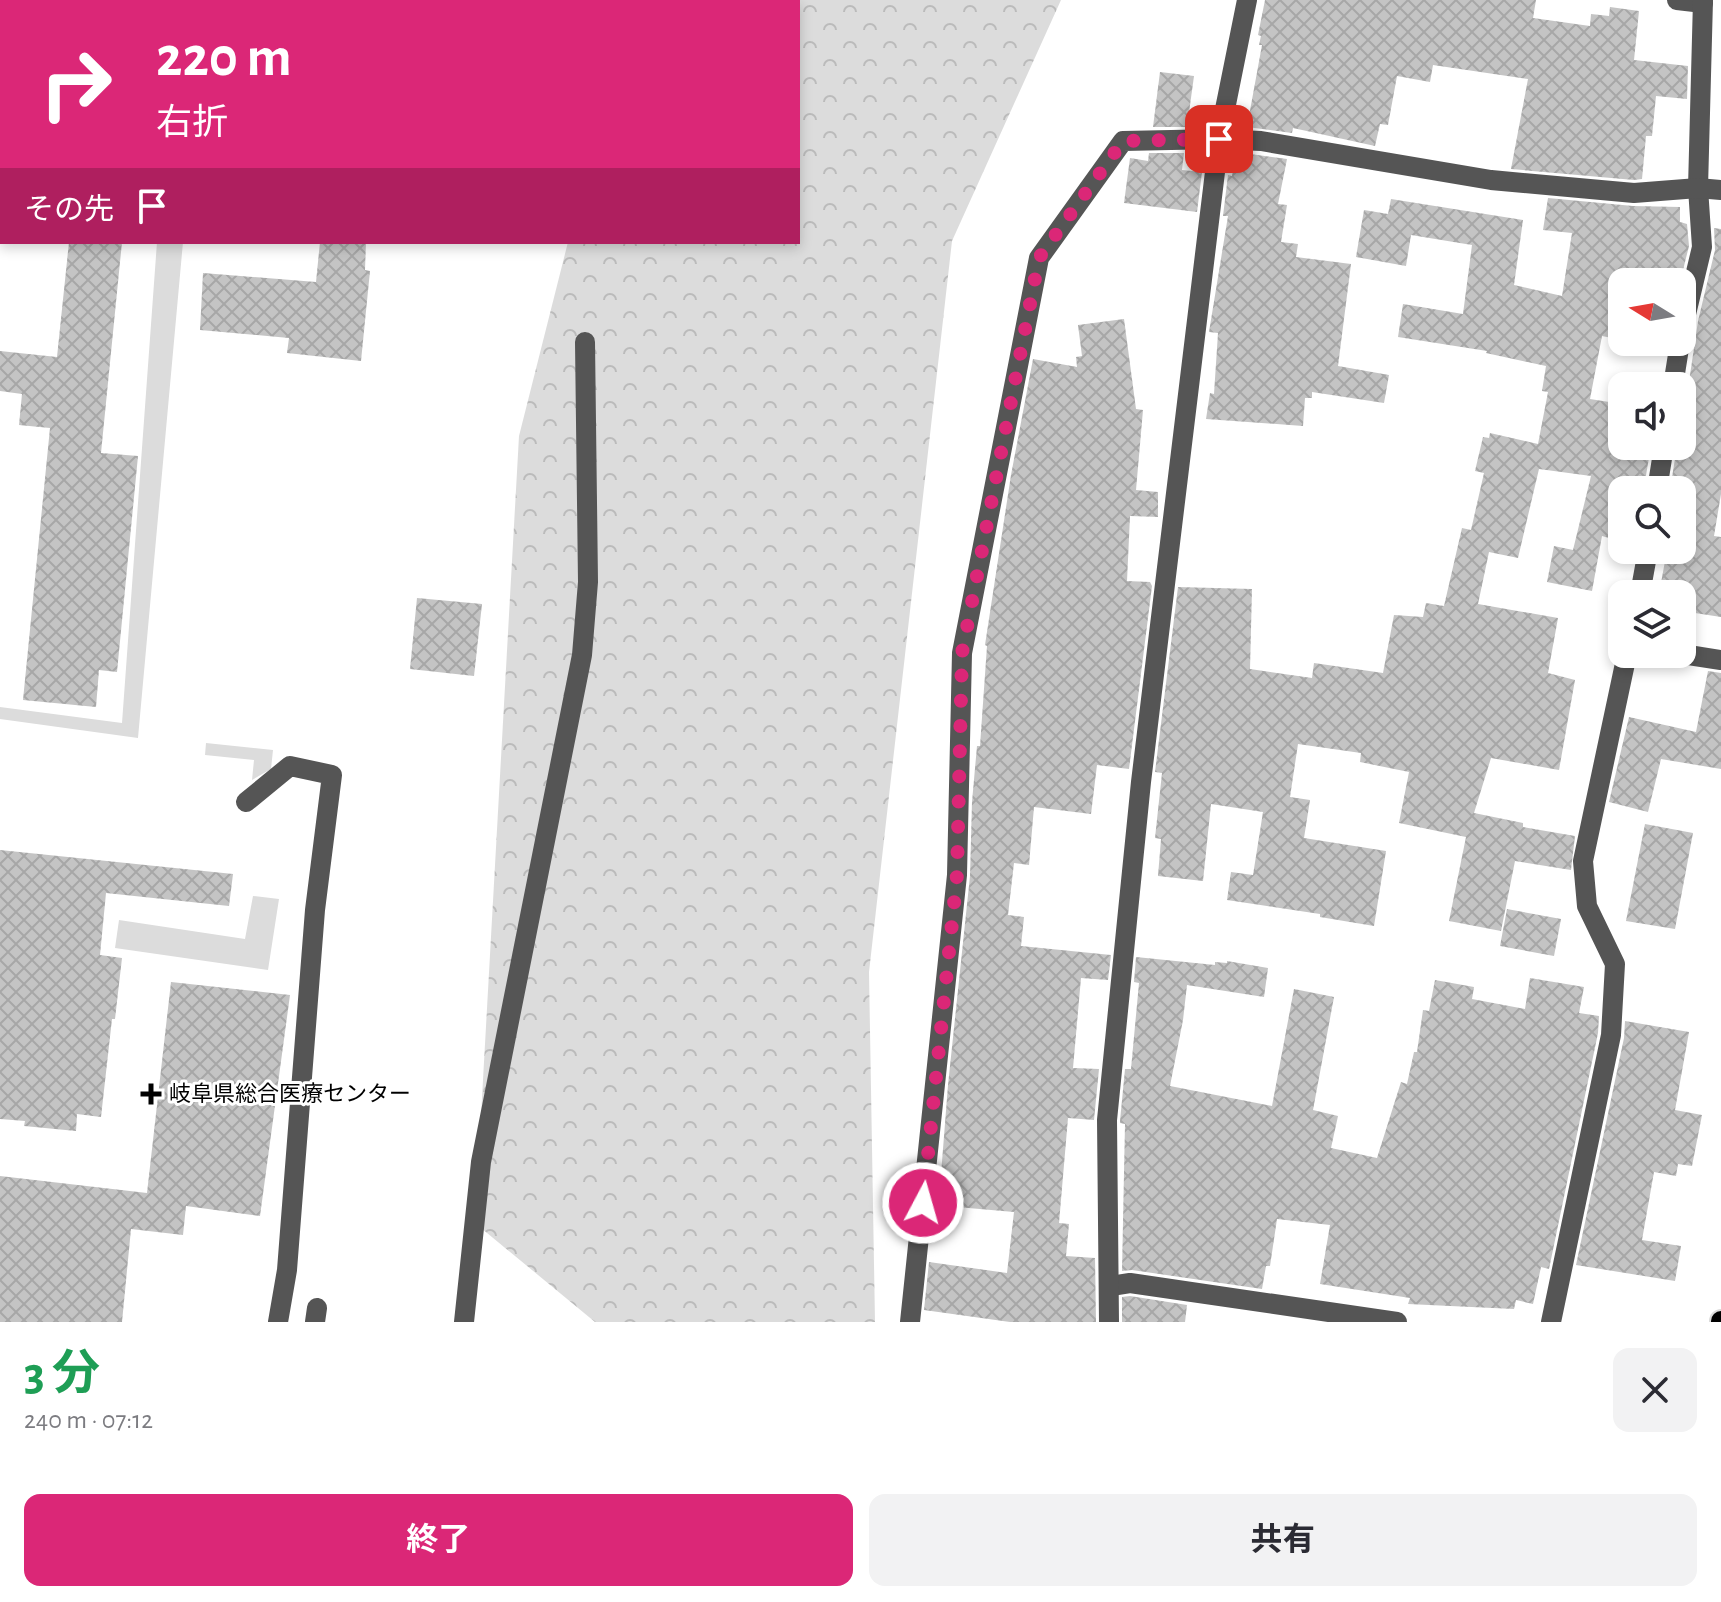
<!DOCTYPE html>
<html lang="ja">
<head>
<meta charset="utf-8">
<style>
  :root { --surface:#fff; --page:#f2f2f3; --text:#2b2b33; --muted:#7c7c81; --accent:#db2777 }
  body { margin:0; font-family:"Alegreya Sans","Noto Sans JP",sans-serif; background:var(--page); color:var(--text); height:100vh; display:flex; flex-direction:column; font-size:30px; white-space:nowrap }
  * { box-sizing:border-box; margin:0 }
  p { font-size:26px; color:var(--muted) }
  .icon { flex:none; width:44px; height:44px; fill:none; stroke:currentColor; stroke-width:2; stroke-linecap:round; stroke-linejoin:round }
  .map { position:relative; height:1322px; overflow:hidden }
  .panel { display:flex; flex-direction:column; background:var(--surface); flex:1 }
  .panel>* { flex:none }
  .hud { position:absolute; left:0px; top:0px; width:800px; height:244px; box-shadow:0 4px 12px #0003; background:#db2777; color:#fff; overflow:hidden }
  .needle { width:52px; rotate:281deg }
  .buttons { position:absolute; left:1608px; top:268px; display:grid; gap:16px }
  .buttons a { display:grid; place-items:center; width:88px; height:88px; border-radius:16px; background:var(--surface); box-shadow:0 4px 12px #0003; font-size:40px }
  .pin { position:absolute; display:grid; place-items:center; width:68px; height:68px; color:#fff; margin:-34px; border-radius:16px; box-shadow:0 4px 12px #0006 }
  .me { position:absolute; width:88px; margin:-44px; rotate:6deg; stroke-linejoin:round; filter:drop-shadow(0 0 6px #0008) }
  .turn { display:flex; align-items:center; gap:28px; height:168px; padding:0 24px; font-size:36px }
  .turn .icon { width:104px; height:104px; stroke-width:2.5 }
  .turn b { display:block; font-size:56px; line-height:68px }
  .then { display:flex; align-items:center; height:76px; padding:0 24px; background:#0003; gap:16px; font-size:30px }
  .round { display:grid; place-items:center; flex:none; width:84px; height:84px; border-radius:16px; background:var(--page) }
  .head { display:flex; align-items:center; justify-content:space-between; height:136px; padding:0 24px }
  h1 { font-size:48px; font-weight:700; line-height:60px; color:#1e9e55 }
  .button { display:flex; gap:16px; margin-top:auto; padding:16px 24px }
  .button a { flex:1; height:92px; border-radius:16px; background:var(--accent); color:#fff; font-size:32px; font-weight:700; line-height:92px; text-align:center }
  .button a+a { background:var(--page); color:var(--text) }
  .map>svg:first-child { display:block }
  .green { fill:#dcdcdc }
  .forest { fill:url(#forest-crowns) }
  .building { fill:url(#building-cross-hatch) }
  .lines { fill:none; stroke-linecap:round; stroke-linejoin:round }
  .major-casing { stroke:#dbdbdb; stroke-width:24 }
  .minor { stroke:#555; stroke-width:20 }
  .major { stroke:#000; stroke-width:20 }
  .route { stroke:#db2777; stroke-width:14; stroke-dasharray:0 25.2 }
  .poi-dot { fill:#000; stroke:#fff; stroke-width:3 }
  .labels { text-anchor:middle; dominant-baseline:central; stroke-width:6; stroke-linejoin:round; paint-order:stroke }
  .poi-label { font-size:22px; fill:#000; stroke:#fff; text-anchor:start }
</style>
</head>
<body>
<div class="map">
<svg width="1721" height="1322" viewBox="0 0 1721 1322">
  <defs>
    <pattern id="forest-crowns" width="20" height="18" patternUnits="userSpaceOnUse" patternTransform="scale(2)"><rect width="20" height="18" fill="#dcdcdc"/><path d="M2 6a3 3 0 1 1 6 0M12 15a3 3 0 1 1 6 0" fill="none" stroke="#bbb"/></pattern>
    <pattern id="building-cross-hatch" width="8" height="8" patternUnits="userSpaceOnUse" patternTransform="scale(2)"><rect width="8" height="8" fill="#c4c4c4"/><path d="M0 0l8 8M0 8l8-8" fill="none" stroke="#a7a7a7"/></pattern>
  </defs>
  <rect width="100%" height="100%" fill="#fff"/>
  <g class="green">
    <polygon points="157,242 183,242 138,738 0,719 0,707 122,723"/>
    <polygon points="206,743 273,750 271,769 252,780 254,760 205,755"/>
    <polygon points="253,896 279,899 268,970 115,948 119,920 245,939"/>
  </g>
  <polygon class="forest" points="601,0 1061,0 952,241 869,972 875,1322 595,1322 475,1223 519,436 568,242 798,242 798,2"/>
  <g class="building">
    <polygon points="1265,0 1536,0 1533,18 1590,26 1591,14 1609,16 1610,7 1639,11 1634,60 1688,66 1687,99 1656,96 1652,136 1646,136 1642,179 1634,180 1511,169 1528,79 1433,65 1430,82 1397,76 1388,125 1380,124 1375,146 1293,128 1292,133 1247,127 1262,45 1259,45 1261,36 1258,35"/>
    <polygon points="1160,72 1194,76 1187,127 1153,127"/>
    <polygon points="1149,153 1184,153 1182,170 1202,172 1197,212 1124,203 1130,158 1148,161"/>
    <polygon points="1243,153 1287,159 1278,204 1287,205 1281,242 1298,244 1296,257 1351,264 1338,366 1389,375 1384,403 1312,392 1312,398 1305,398 1303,426 1206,419 1210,393 1214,394 1218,333 1209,332 1228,216 1223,216 1228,175 1232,176 1233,168 1241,169"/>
    <polygon points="1548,198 1633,206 1680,207 1680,222 1687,224 1689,246 1680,282 1622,282 1622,340 1602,336 1590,399 1622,404 1622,446 1651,446 1644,487 1621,484 1609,538 1602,536 1592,591 1547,582 1554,546 1573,550 1591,476 1539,469 1518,558 1489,552 1478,604 1558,618 1548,673 1575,680 1559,770 1491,758 1474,813 1523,823 1523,827 1575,836 1571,870 1515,861 1501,931 1449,921 1466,837 1399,823 1409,772 1360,762 1361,753 1298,744 1290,797 1310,800 1304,838 1386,851 1374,926 1320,917 1320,914 1227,900 1231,872 1253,875 1263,812 1211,804 1203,881 1158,876 1161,839 1155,838 1162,773 1155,772 1178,587 1252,589 1250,669 1312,678 1314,663 1383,673 1394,615 1423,617 1426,603 1444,606 1462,528 1471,530 1484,473 1475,471 1483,437 1489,438 1490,433 1538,444 1548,392 1542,391 1546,366 1486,353 1487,351 1398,337 1403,304 1463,314 1472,245 1411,235 1406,266 1356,257 1364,210 1388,214 1391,199 1523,220 1514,285 1562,296 1572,233 1543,230"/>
    <polygon points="1714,228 1721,229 1721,494 1714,536 1721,537 1721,617 1682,611 1682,594 1659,594 1667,550 1682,550 1682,490 1670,490 1677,446 1682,446 1682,429 1698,321 1715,250"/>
    <polygon points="69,242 122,242 101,453 138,456 117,672 99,670 96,707 23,700 50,428 19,425 22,394 0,391 0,351 57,357"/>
    <polygon points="320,242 366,242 365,270 370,271 361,361 287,353 289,338 200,330 203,273 316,282"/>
    <polygon points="1124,319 1136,409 1143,410 1136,490 1158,492 1158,517 1130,516 1127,581 1150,582 1152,586 1129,769 1097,765 1091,814 1034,807 1029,865 1014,863 1008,915 1024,917 1021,946 1111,955 1108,980 1081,978 1073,1068 1099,1069 1094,1120 1068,1118 1059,1223 1069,1224 1066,1256 1095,1258 1096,1322 1010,1322 924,1310 929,1262 1007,1273 1014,1212 957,1207 957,1201 939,1200 948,1085 970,876 972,802 977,746 980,746 987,646 985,645 1011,475 1033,359 1077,367 1076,357 1082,356 1078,325"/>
    <polygon points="417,598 482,604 474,676 410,669"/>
    <polygon points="1708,671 1721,673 1721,769 1661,759 1648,812 1609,802 1629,717 1696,732"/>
    <polygon points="1645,824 1693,833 1675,929 1626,921"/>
    <polygon points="0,850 233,874 229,906 106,893 100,955 122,958 115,1019 112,1019 101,1117 77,1114 76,1131 24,1126 25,1121 0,1119"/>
    <polygon points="1507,909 1561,919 1554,956 1500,946"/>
    <polygon points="1136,957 1215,965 1215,962 1227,963 1227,961 1268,968 1264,997 1187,985 1183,1020 1170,1086 1272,1106 1294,989 1334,997 1313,1110 1338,1116 1331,1148 1377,1158 1401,1082 1407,1084 1414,1052 1417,1052 1423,1010 1429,1011 1435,980 1474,987 1472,999 1525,1009 1530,978 1584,987 1579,1013 1599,1016 1598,1033 1549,1269 1541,1267 1533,1304 1516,1300 1514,1309 1408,1304 1410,1298 1320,1284 1330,1225 1277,1219 1270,1266 1266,1266 1262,1289 1132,1270 1122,1271 1125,1124 1120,1123 1120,1121 1125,1069 1131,1069 1139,983 1134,982"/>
    <polygon points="171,982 290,995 260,1216 186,1206 183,1235 131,1229 122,1322 0,1322 0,1176 147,1193"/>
    <polygon points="1625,1021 1689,1032 1675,1110 1702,1115 1692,1166 1678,1164 1676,1176 1654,1172 1642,1240 1681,1246 1675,1281 1576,1265 1624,1038"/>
    <polygon points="1130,1296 1187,1305 1185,1322 1122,1322 1122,1297"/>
  </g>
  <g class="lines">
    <g class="major-casing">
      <polyline id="major" points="1721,1322 1721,1321"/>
    </g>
    <g class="minor">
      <polyline points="1677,0 1703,3"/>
      <polyline points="1682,331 1702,247 1698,188 1703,0"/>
      <polyline points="1673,386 1680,342"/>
      <polyline points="1657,490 1664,446"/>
      <polyline points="1640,594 1648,550"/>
      <polyline points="1682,654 1721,660"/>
      <polyline points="246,802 290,766 332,775 315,910 287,1270 278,1322"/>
      <polyline points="1111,1286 1130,1283 1397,1322"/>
      <polyline points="315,1322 317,1308"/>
      <polyline points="464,1322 481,1162 582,655 588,582 585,342"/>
      <polyline points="910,1322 957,875 962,653 1039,258 1123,141 1219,139 1261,141 1491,180 1634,193 1698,188 1721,190"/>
      <polyline points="1109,1322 1107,1120 1141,782 1219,139 1247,0"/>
      <polyline points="1551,1322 1611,1035 1615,964 1587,906 1583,861 1627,654"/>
    </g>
    <use href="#major" class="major"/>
  </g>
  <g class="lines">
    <polyline class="route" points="923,1203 957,875 962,653 1039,258 1123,141 1219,139"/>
  </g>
  <path class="poi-dot" d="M147 1082h8v8h8v8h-8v8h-8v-8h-8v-8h8z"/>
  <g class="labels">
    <g class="poi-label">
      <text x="169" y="1094">岐阜県総合医療センター</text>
    </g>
  </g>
</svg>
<div class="buttons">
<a><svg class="needle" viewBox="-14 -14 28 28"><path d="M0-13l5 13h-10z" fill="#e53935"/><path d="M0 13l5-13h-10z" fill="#7c7c81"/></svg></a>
<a><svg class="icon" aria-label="sound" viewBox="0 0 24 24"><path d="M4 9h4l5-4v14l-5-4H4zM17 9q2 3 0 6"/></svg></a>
<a><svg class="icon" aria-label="search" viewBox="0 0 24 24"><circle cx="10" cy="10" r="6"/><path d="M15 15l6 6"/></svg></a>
<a><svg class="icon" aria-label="layers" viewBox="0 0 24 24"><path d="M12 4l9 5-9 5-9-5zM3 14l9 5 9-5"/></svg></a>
</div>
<div class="pin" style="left:1219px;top:139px;background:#d93025"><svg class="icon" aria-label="arrive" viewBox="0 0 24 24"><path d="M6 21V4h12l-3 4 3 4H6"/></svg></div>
<svg class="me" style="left:923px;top:1203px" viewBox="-20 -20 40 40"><circle r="17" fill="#db2777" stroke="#fff" stroke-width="3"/><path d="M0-11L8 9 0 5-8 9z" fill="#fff"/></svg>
<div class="hud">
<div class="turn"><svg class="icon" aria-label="right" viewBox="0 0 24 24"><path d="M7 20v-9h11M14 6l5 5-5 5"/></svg><div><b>220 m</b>右折</div></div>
<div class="then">その先<svg class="icon" aria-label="arrive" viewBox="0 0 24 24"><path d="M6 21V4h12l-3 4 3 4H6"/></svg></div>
</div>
</div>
<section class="panel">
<div class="head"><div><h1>3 分</h1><p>240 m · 07:12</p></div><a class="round"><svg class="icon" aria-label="close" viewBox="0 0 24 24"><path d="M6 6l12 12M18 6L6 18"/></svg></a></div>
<div class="button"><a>終了</a><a>共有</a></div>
</section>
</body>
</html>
